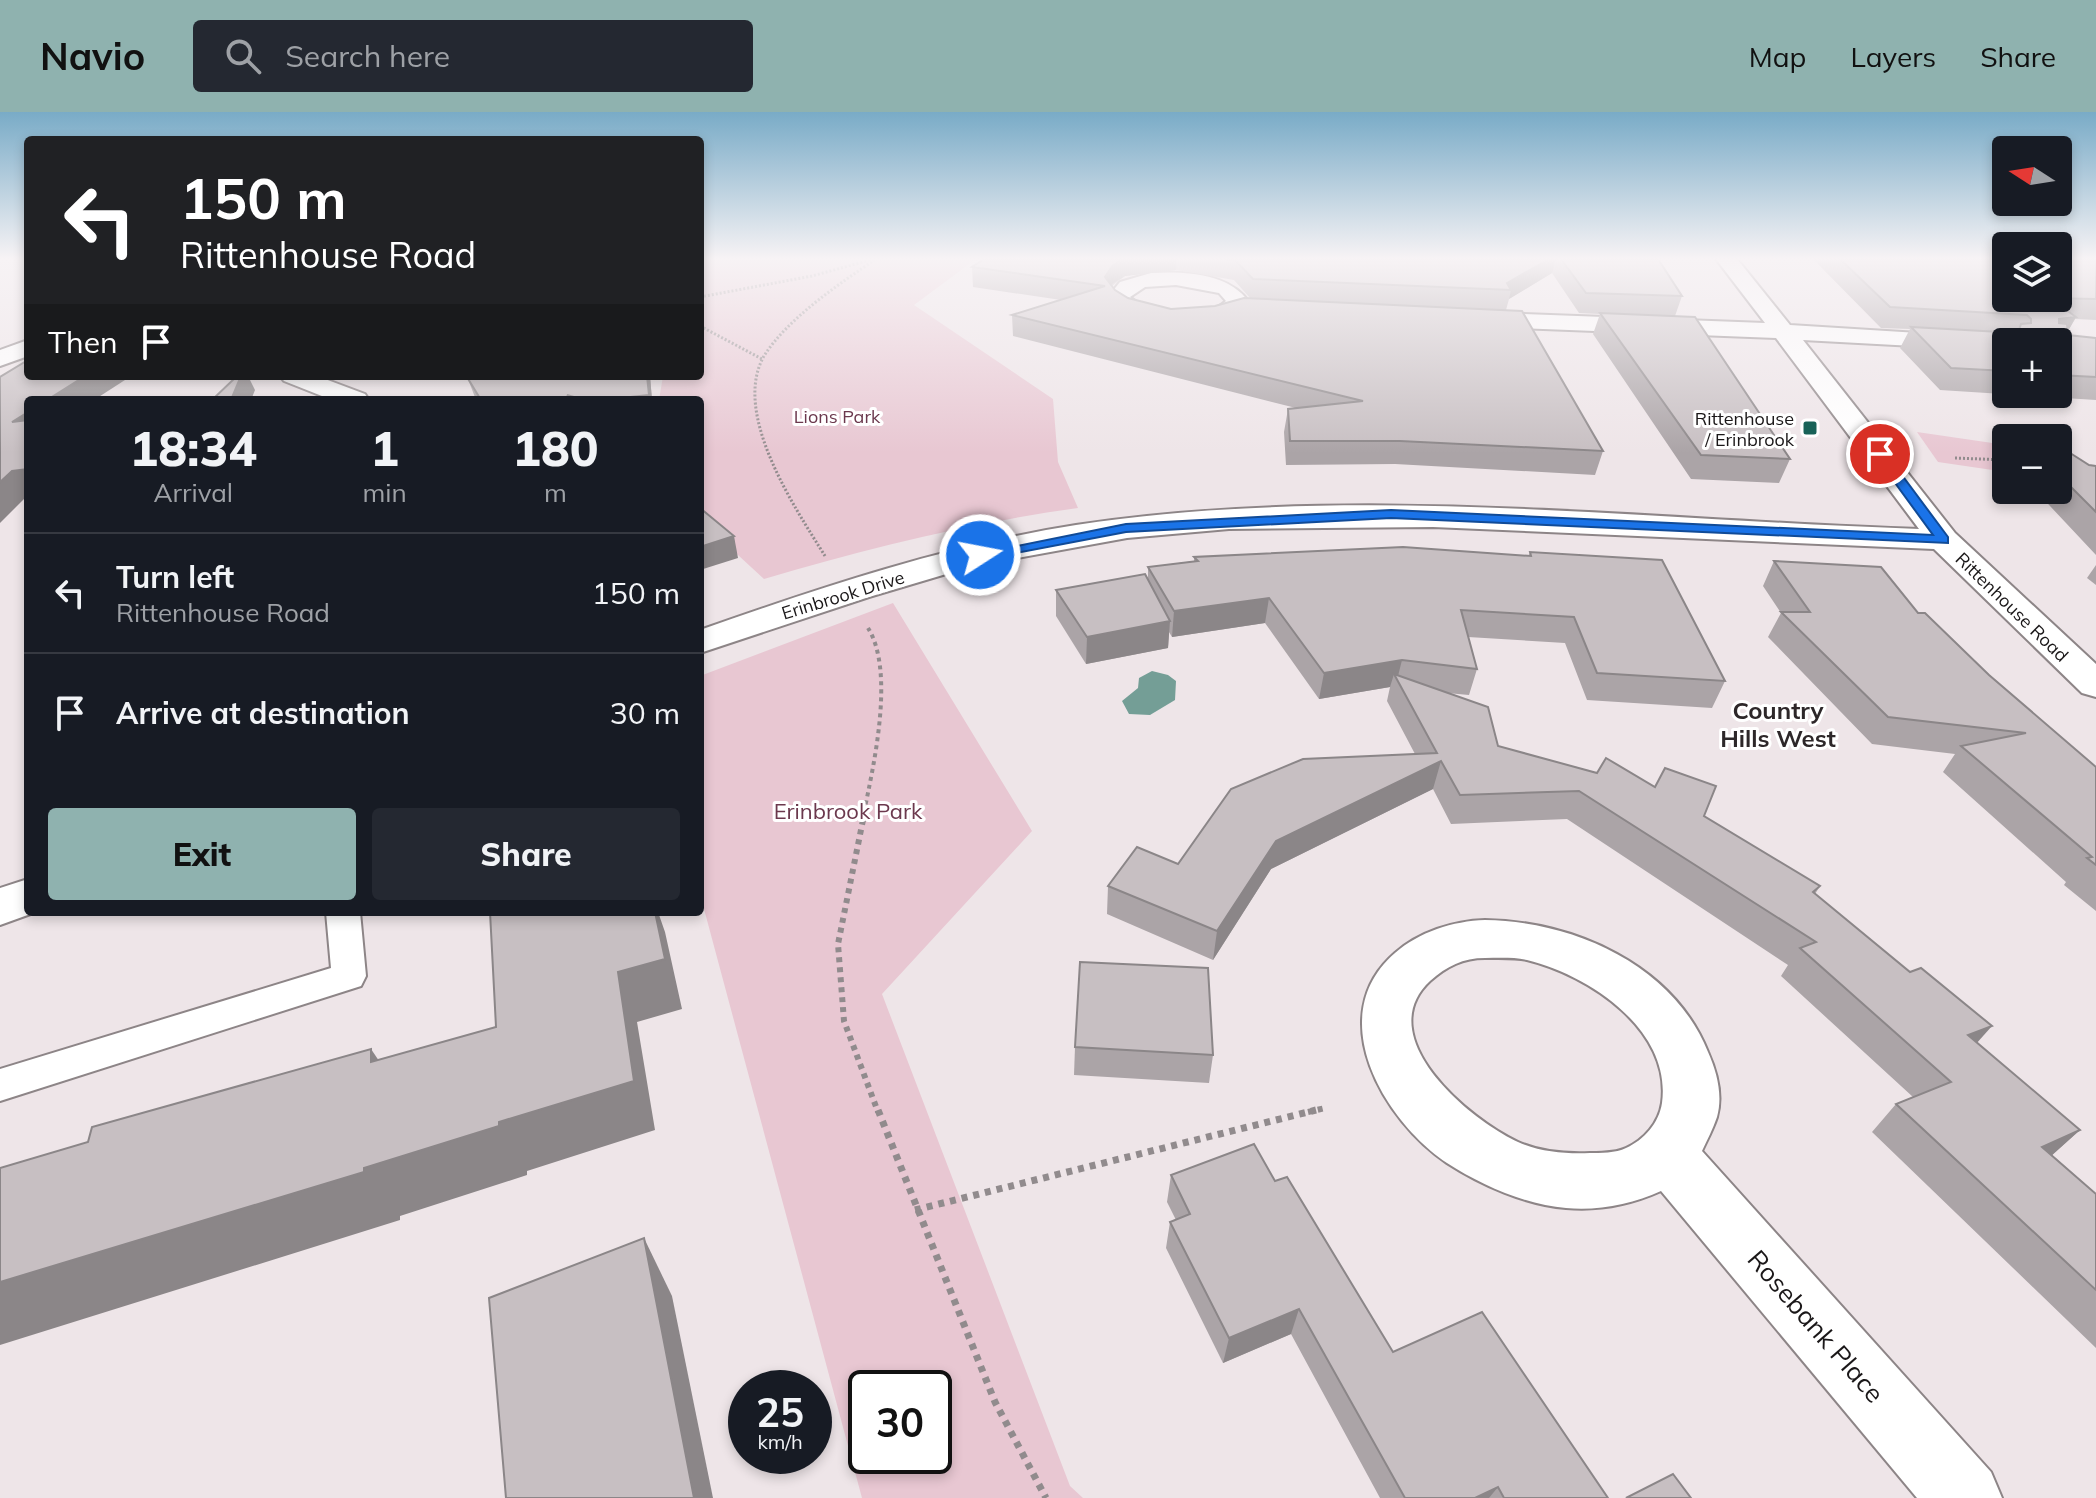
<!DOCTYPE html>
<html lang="en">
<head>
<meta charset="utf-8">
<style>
  :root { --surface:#171b24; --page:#242831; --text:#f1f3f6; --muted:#9ea1a6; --line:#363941; --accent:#8fb2af }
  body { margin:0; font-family:Mulish,sans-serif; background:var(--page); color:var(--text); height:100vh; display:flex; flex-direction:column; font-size:30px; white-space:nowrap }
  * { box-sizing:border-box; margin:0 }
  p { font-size:26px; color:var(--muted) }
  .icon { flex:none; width:44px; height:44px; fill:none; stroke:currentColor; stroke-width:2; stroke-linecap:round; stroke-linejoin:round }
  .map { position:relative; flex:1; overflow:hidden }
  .drawer { position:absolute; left:24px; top:284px; width:680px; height:520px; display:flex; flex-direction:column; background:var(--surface); border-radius:8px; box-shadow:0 4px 12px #0003 }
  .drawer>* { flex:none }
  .hud { position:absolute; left:24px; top:24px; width:680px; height:244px; border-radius:8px; box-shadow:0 4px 12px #0003; background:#202124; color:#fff; overflow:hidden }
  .needle { width:52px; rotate:282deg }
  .buttons { position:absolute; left:1992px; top:24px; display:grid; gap:16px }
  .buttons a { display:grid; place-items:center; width:80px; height:80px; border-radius:8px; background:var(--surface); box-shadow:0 4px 12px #0003; font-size:40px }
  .speed { position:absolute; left:728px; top:1258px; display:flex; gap:16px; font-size:40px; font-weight:700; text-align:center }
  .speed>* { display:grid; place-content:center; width:104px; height:104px; border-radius:50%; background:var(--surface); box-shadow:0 4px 12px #0003; line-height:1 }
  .speed small { font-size:20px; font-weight:400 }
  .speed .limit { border:4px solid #111; border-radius:12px; background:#fff; color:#111 }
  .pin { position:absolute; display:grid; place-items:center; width:68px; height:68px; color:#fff; margin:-34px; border:4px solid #fff; border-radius:50%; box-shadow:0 2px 8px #0007 }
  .me { position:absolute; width:88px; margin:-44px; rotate:79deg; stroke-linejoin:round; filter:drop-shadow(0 0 6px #0008) }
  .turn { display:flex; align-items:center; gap:28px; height:168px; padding:0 24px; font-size:36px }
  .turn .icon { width:104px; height:104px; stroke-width:2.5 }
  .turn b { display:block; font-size:56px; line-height:68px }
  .then { display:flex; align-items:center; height:76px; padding:0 24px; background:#0003; gap:16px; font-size:30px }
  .eta { display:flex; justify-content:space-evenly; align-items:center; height:136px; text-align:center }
  .eta b { font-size:48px; font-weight:800; line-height:56px }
  .primary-button { display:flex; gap:16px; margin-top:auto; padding:16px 24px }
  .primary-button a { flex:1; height:92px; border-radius:8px; background:var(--accent); color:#111; font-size:32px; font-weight:800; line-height:92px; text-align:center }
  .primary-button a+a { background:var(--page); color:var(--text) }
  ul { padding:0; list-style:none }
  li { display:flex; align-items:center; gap:24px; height:120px; padding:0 24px; border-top:2px solid var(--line) }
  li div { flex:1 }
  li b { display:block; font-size:30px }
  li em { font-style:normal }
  header { display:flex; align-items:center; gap:48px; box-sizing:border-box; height:112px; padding:0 40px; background:var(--accent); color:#111 }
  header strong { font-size:38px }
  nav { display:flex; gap:44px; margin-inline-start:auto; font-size:28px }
  .search { width:560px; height:72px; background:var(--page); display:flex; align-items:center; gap:20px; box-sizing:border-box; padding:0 28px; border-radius:8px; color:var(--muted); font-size:30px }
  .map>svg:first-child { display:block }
  .green { fill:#e8c7d2; fill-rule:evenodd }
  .water { fill:#749e96 }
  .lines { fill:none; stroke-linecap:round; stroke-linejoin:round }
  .lane-casing { stroke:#8d8587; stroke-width:4 }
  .street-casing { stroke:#8d8587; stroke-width:4 }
  .path-far3 { stroke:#918b8d; stroke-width:3; stroke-dasharray:2 2; stroke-linecap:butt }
  .path-far2 { stroke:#918b8d; stroke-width:4; stroke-dasharray:4 4; stroke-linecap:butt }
  .path-far1 { stroke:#918b8d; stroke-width:6; stroke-dasharray:5 5; stroke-linecap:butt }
  .path { stroke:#918b8d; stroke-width:7; stroke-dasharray:6 6; stroke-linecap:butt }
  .lane { fill:#fff; fill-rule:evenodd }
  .street { fill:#fff; fill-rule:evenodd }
  .wall { fill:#aba4a7; fill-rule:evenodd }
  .shaded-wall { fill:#8b8688 }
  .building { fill:#c7bfc2; stroke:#8b8688; stroke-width:2 }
  .route { fill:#1a73e8; stroke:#114b97; stroke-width:2 }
  .poi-dot { fill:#186258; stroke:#fff; stroke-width:3 }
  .labels { text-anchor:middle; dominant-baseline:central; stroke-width:6; stroke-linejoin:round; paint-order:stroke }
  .far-park-label { font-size:18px; fill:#6b384d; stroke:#fff }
  .far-poi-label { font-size:18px; fill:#1a1718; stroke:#fff; text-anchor:end }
  .far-street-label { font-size:18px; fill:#1a1718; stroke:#fff }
  .park-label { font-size:22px; fill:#6b384d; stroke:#fff }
  .neighbourhood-label { font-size:24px; font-weight:bold; fill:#2d2729; stroke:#fff }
  .near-street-label { font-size:26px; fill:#1a1718; stroke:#fff }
</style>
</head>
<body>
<header>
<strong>Navio</strong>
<div class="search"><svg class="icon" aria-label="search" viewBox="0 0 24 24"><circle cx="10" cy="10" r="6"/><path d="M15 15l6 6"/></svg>Search here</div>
<nav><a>Map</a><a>Layers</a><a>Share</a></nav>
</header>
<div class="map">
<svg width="2096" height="1386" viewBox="0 0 2096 1386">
  <rect width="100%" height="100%" fill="#eee5e8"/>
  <g class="green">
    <path d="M 700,147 L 976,147 L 914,193 L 1053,287 L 1058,350 L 1078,396 C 970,411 868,436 764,467 L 700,408 L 700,288 L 659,288 L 663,264 L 700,264 Z"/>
    <polygon points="1917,320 2006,333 2006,360 1938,350"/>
    <path d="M 893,491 L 1032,719 L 882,882 L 1070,1374 L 1083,1386 L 862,1386 L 700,782 L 700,564 ZM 866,1276 L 934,1276 L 934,1344 L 866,1344 Z"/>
  </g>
  <polygon class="water" points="1152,559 1168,563 1176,569 1175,588 1150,603 1129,602 1122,589 1138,576 1139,566"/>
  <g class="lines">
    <g class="lane-casing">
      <polygon id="lane" points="326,800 360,800 366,864 361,874 0,989 0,957 331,856"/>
    </g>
    <g class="street-casing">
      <g id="street">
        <path d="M 1716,147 L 1737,147 L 1790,213 L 2015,227 L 2017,230 L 2006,230 L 2006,239 L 1803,228 L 1955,421 L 2096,552 L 2096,585 L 2082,581 L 1934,437 L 1433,415 L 1229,417 L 1127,426 L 973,454 L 869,485 L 700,541 L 700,518 C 822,475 948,433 1076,413 C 1354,371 1640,408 1919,417 L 1776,226 L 1469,214 L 1457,207 L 1469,200 L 1765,211 Z"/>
        <path d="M 1151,161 C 1185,159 1229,161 1249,190 C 1222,228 1133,223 1107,186 L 1120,170 ZM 1176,173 L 1219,181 L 1226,189 C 1204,210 1151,204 1130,185 L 1145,175 Z"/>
        <polygon points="28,228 28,244 0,254 0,238"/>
        <polygon points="280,264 317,264 365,282 369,288 332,288 284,269"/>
        <polygon points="28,767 28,800 36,800 0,813 0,776"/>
        <path d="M 1485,808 C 1574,809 1673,853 1708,940 C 1717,960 1723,984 1717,1005 C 1713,1017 1707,1028 1702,1039 L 1991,1360 L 2002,1386 L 1917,1386 L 1661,1079 C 1632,1092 1599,1099 1566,1096 C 1526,1093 1481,1073 1447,1051 C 1384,1009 1322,904 1395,841 C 1419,820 1453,809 1485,808 ZM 1485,846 C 1498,846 1514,845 1527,848 C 1589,863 1672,918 1662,991 C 1659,1011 1644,1028 1626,1036 C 1616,1041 1600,1041 1590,1041 C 1566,1042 1540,1040 1518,1030 C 1470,1008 1370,925 1430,869 C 1447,854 1463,846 1485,846 Z"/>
      </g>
    </g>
    <g class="path-far3">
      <polyline points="700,185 812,164 870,148"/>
      <polyline points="700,214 762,247"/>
      <polyline points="1955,346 2006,348"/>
      <path d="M 825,444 C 796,397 731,302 764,244 C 787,207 840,171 876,147"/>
    </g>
    <path class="path-far2" d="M 864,700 C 874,652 895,559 868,516"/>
    <g class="path-far1">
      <polyline points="865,698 838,832 844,909 878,1000"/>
      <polyline points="1308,1000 1325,996"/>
    </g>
    <g class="path">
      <polyline points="878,998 995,1290 1046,1386"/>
      <polyline points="915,1098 1316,998"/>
    </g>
    <use href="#lane" class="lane"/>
    <use href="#street" class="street"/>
  </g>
  <g class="wall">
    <path d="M 984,147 L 1658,147 L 1682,184 L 1675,204 L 1790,347 L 1779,371 L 1691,367 L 1593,222 L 1600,202 L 1579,201 L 1552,161 L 1509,187 L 1506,198 L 1603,339 L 1595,363 L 1395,352 L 1286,353 L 1284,320 L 1288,297 L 1296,296 L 1013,224 L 1012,203 L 1061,188 L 973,175 L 972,155 ZM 1176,158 L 1234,168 L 1250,186 L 1215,194 L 1171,197 L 1128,186 L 1115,178 L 1112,174 L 1125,164 Z"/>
    <path d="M 1813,147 L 2096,147 L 2096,208 L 2075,207 L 2068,219 L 2068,223 L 2096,226 L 2096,288 L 1940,278 L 1900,236 L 1910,217 L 1881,216 ZM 2006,230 L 2058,230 L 2058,282 L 2006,282 Z"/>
    <polygon points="458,264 650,264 652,288 476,288 468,267"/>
    <polygon points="2058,350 2096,354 2096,443 2035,378 2058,378"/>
    <polygon points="1530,440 1725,569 1712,596 1587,588 1565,531 1468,525 1477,557 1469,583 1447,581 1498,634 1704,704 1820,774 1815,782 1977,931 2080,1018 2052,1043 2096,1082 2096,1236 1872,1020 1896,992 1913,985 1781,864 1788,853 1567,707 1451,712 1433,677 1271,757 1213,848 1107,802 1108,774 1178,752 1415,642 1387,589 1390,575 1319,587 1265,511 1172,525 1169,520 1168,536 1086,552 1056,504 1056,478 1148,466 1148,455 1194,449 1194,445 1529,444"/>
    <polygon points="1774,449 1918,501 2096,655 2096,799 2064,773 2066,770 1943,660 1955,642 1872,632 1768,525 1781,501 1763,474"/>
    <polygon points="2096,453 2096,473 2087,466"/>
    <polygon points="1075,935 1213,943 1209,971 1074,963"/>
    <polygon points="1171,1063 1275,1069 1393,1240 1608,1386 1380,1386 1291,1222 1223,1251 1166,1136 1170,1110 1176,1108 1167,1090"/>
  </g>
  <g class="shaded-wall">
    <polygon points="1123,147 1177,147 1176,158 1125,164 1112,172 1105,184 1105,165 1113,153"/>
    <polygon points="1549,147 1556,147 1552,161 1509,187 1511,178 1507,171"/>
    <polygon points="2076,205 2064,226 2059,207"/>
    <polygon points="85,264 123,264 125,268 94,288 47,288"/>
    <polygon points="241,264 248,264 255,278 251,288 231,288"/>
    <polygon points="647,264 650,264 652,288 602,288"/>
    <polygon points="28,300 28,332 12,310"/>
    <polygon points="28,357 28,383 0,411 0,370 12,359"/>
    <polygon points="734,424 738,446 700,458 700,435"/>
    <polygon points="1269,486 1265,511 1172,525 1174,499"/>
    <polygon points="1170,509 1168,536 1086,552 1087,525"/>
    <polygon points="1402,548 1397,568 1394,562 1390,575 1319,587 1324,561"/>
    <polygon points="1441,649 1433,677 1271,757 1213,848 1217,819 1276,729"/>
    <polygon points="655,800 658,800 665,820 682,897 637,910 655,1018 527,1059 527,1063 400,1104 400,1108 0,1233 0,1170 364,1056 499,1010 618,860"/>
    <polygon points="1992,914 1967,942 1968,923"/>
    <polygon points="371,937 404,986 371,950"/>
    <polygon points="2080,1018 2050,1045 2042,1035"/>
    <polygon points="644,1126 672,1184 713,1386 694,1386"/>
    <polygon points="1299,1197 1291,1222 1223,1251 1229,1226"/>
    <polygon points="1498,1375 1489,1386 1475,1386"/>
  </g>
  <g class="building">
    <polygon points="984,147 1123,147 1113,153 1105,165 1115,178 1128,186 1171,197 1215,194 1244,186 1522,199 1603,339 1400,329 1290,329 1288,297 1363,289 1012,203 1105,174 972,155"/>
    <polygon points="1225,147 1549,147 1507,171 1511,178 1253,167 1236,149"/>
    <polygon points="1561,147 1658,147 1682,184 1586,181"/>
    <polygon points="1840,147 2006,147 2006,186 2058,186 2058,147 2096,147 2096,187 2050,186 2076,205 2059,207 2059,211 2067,212 2068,223 2096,226 2096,265 2058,263 2058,230 2006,230 2006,259 1951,256 1911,215 2018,221 2021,212 2031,211 2031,207 2027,203 1890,195"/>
    <polygon points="1600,201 1695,205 1790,347 1701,343"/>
    <polygon points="28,248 28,264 85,264 47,288 28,288 28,300 12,310 28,308 28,357 12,359 0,370 0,265"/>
    <polygon points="237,264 241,264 231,288 212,288"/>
    <polygon points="478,264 647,264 649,283 602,288 584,288 567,283 574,288 481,288 467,265"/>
    <polygon points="2067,339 2089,353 2096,354 2096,400 2058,362 2058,350"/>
    <polygon points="700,396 734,424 700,435"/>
    <polygon points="1403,435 1531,444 1530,440 1662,448 1725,569 1597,561 1574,505 1461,498 1477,557 1402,548 1324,561 1269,486 1174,499 1148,455 1198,449 1194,445"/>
    <polygon points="1774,449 1881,455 1918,501 1925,501 1989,563 2096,655 2096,753 2087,746 2092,745 1961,634 2026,621 1888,605 1781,500 1810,500"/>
    <polygon points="1145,462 1170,509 1087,525 1056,478"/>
    <polygon points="1394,562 1488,595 1498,634 1597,661 1606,646 1655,675 1665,656 1716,674 1704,704 1820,774 1813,780 1910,860 1921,856 1992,914 1968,923 2080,1018 2042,1035 2096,1082 2096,1178 1896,992 1951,970 1800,836 1816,830 1579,679 1460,683 1441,649 1276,729 1217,819 1108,774 1137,735 1178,752 1231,677 1303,647 1437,641"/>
    <polygon points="490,800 655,800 665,847 618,860 634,969 499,1010 499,1014 364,1056 364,1060 0,1170 0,1056 88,1030 92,1015 371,937 371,950 496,915"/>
    <polygon points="1080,850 1208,856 1213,943 1075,935"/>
    <polygon points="1254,1032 1275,1069 1287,1065 1393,1240 1482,1200 1608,1386 1504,1386 1498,1375 1475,1386 1405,1386 1299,1197 1229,1226 1170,1110 1190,1102 1171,1063"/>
    <polygon points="644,1126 694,1386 506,1386 489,1186"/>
    <polygon points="1673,1362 1691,1386 1626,1386"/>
  </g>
  <linearGradient id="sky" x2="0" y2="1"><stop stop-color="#79abc7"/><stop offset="0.43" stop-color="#f7f3f5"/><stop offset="1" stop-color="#f7f3f5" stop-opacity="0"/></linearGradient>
  <rect width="2096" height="341" fill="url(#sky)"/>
  <polygon class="route" points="1876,339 1884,339 1948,425 1948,431 1391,406 1126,420 980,448 973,443 1126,412 1391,398 1933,423 1874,342"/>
  <rect class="poi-dot" x="1802" y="308" width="16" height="16" rx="4"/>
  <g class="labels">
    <g class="far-park-label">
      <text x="837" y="304">Lions Park</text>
    </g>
    <g class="far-poi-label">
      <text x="1794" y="306">Rittenhouse<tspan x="1794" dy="21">/ Erinbrook</tspan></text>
    </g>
    <g class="far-street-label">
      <text transform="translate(843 483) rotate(-17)">Erinbrook Drive</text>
      <text transform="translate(2012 495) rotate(44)">Rittenhouse Road</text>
    </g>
    <g class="park-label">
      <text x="848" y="699">Erinbrook Park</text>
    </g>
    <g class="neighbourhood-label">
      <text x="1778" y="598">Country<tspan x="1778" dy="28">Hills West</tspan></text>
    </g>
    <g class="near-street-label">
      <text transform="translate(1816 1214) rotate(49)">Rosebank Place</text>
    </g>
  </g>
</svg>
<div class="buttons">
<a><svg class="needle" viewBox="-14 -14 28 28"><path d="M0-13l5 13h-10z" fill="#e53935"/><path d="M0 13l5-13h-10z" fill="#9ea1a6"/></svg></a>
<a><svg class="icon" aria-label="layers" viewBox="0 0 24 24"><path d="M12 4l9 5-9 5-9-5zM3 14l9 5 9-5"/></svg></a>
<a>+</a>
<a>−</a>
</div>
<div class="speed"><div>25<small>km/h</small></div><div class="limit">30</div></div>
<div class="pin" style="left:1880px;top:342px;background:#d93025"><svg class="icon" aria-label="arrive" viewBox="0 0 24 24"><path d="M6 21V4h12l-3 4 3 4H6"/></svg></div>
<svg class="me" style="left:980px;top:443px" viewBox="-20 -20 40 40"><circle r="17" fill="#1a73e8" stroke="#fff" stroke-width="3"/><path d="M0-11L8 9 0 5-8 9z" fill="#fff"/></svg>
<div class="hud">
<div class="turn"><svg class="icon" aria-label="left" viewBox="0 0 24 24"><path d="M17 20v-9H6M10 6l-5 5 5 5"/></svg><div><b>150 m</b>Rittenhouse Road</div></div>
<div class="then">Then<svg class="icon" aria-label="arrive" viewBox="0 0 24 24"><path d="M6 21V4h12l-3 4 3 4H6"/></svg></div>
</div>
<section class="drawer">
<div class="eta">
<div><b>18:34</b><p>Arrival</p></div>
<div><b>1</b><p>min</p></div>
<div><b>180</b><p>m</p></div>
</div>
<ul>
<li><svg class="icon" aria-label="left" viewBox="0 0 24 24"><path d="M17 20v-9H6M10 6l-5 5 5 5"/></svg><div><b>Turn left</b><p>Rittenhouse Road</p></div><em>150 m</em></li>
<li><svg class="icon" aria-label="arrive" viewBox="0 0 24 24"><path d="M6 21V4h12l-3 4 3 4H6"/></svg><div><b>Arrive at destination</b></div><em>30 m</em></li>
</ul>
<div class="primary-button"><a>Exit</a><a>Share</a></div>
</section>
</div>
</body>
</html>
